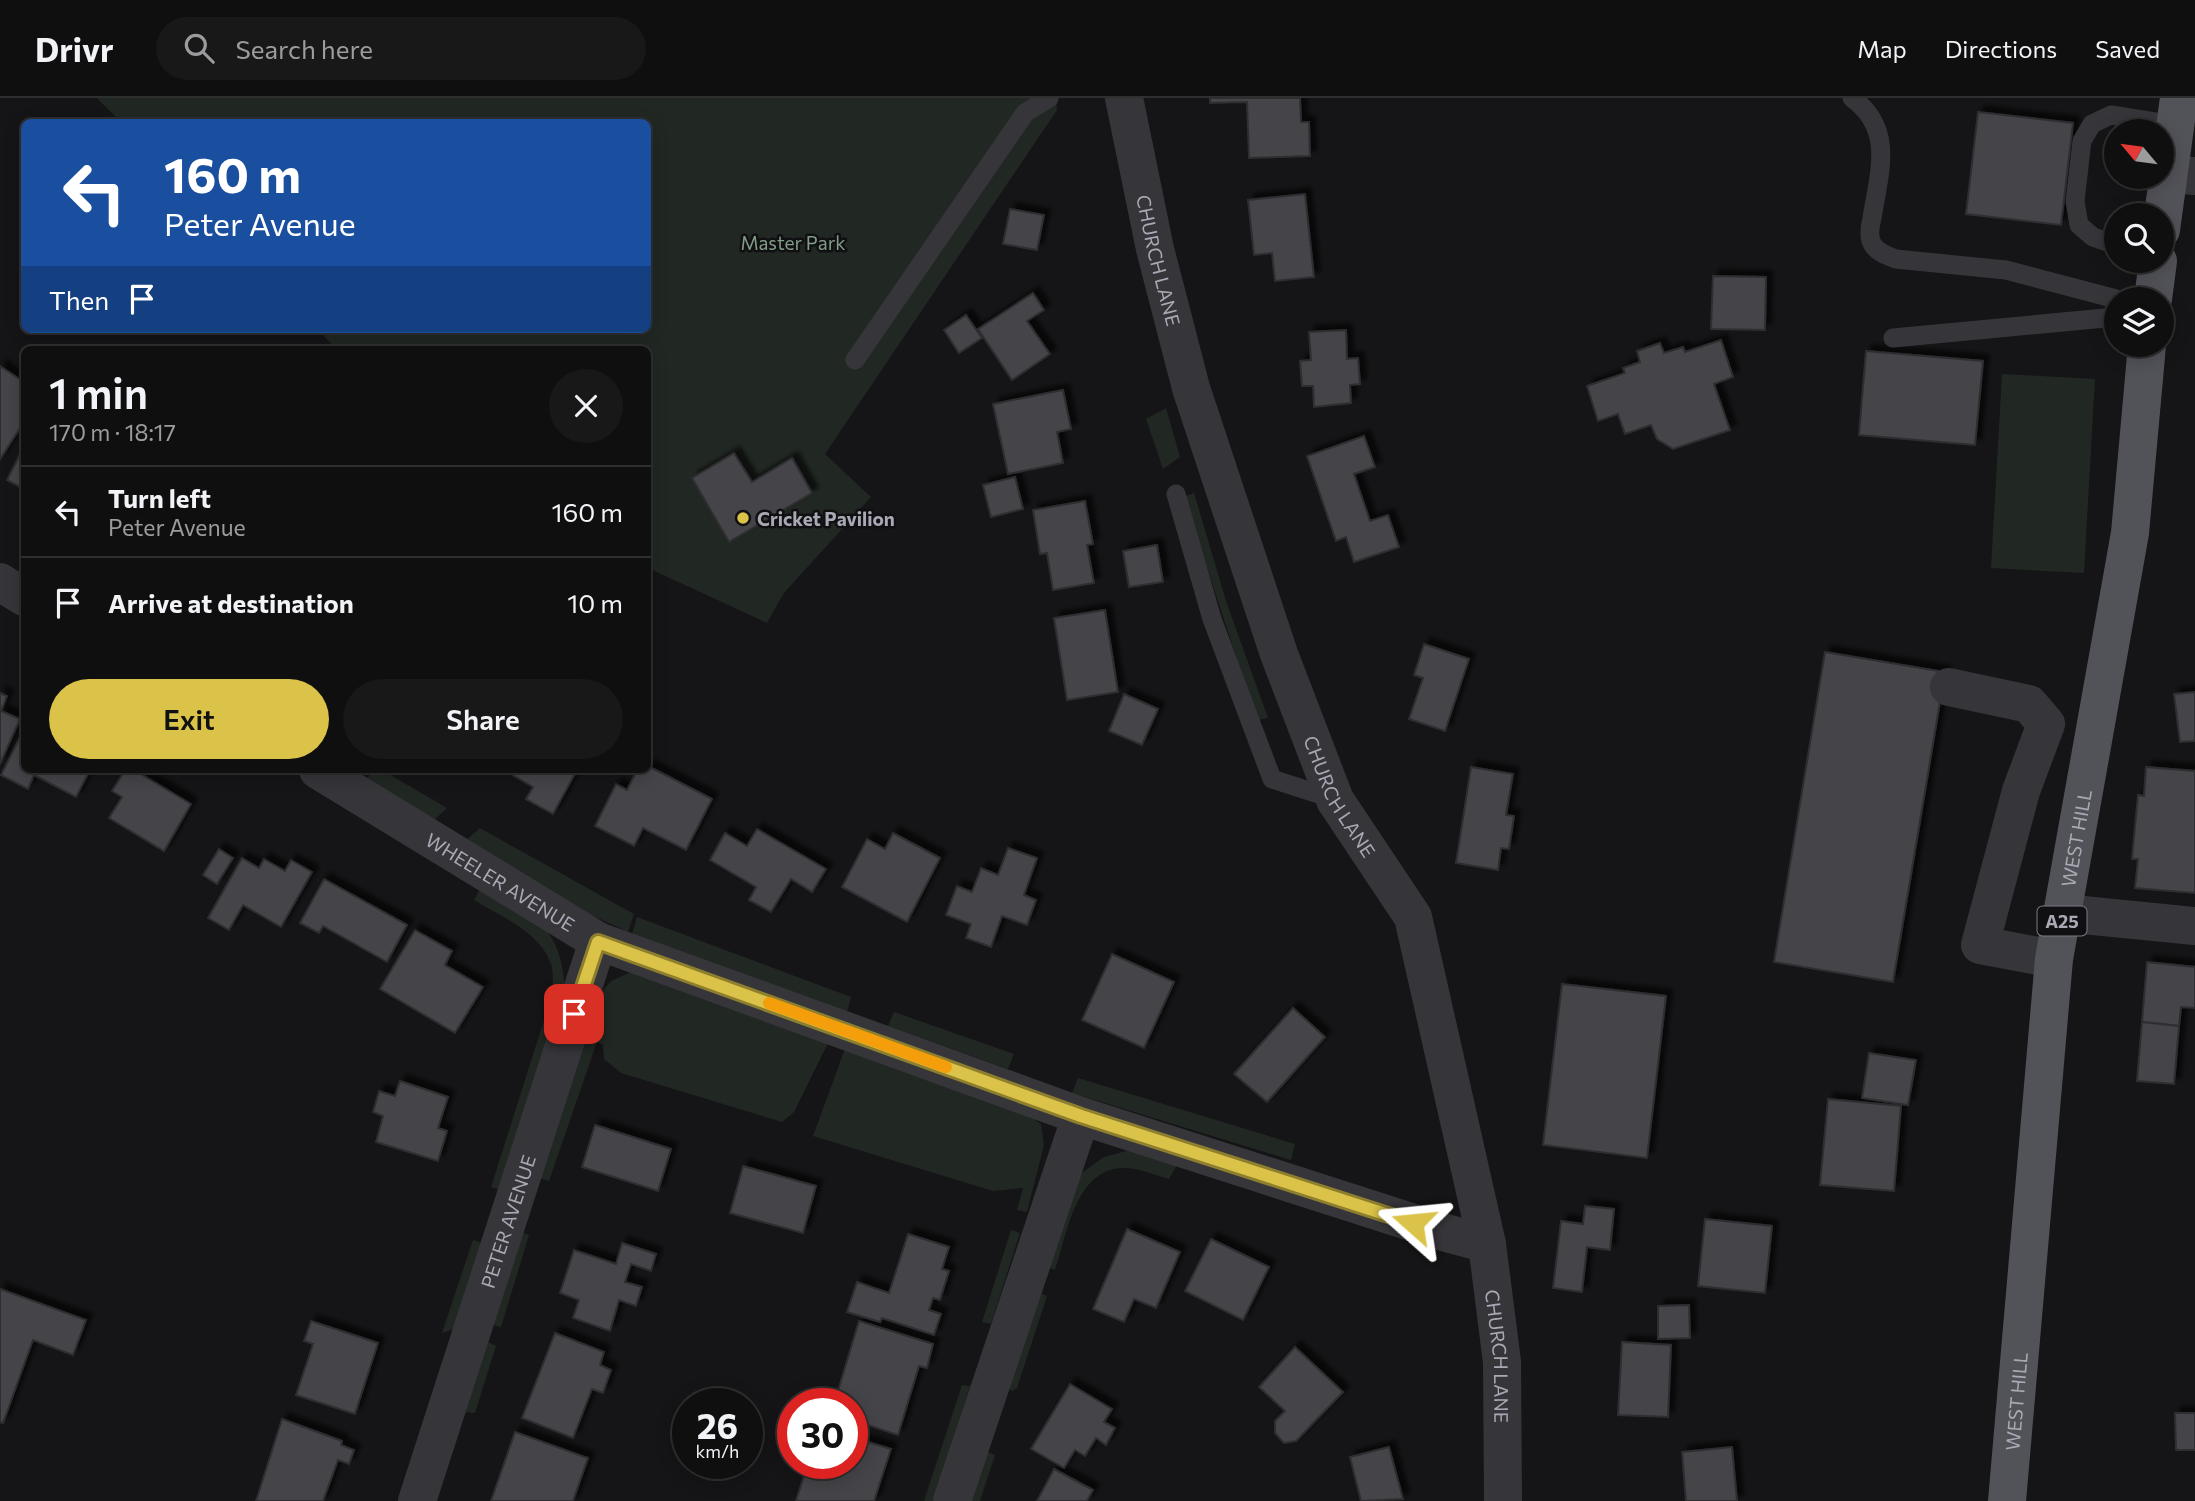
<!DOCTYPE html>
<html lang="en">
<head>
<meta charset="utf-8">
<style>
  :root { --surface:#100f10; --page:#191819; --text:#f1f3f6; --muted:#9c9c9f; --line:#302f30; --accent:#dac348 }
  body { margin:0; font-family:Commissioner,sans-serif; background:var(--page); color:var(--text); height:100vh; display:flex; flex-direction:column; font-size:26px; white-space:nowrap }
  * { box-sizing:border-box; margin:0 }
  p { font-size:23px; color:var(--muted) }
  .icon { flex:none; width:38px; height:38px; fill:none; stroke:currentColor; stroke-width:2; stroke-linecap:round; stroke-linejoin:round }
  .map { position:relative; flex:1; overflow:hidden }
  .sheet { position:absolute; left:21px; top:248px; width:630px; height:427px; display:flex; flex-direction:column; background:var(--surface); border-radius:10px; box-shadow:0 4px 18px #0003,0 0 0 2px var(--line) }
  .sheet>* { flex:none }
  .banner { position:absolute; left:21px; top:21px; width:630px; height:214px; border-radius:10px; box-shadow:0 4px 18px #0003,0 0 0 2px var(--line); background:#1a4fa0; color:#fff; overflow:hidden }
  .needle { width:46px; rotate:299deg }
  .buttons { position:absolute; left:2104px; top:21px; display:grid; gap:14px }
  .buttons a { display:grid; place-items:center; width:70px; height:70px; border-radius:50%; background:var(--surface); box-shadow:0 4px 18px #0003,0 0 0 2px var(--line); font-size:35px }
  .speed { position:absolute; left:672px; top:1290px; display:flex; gap:14px; font-size:35px; font-weight:700; text-align:center }
  .speed>* { display:grid; place-content:center; width:91px; height:91px; border-radius:50%; background:var(--surface); box-shadow:0 4px 18px #0003,0 0 0 2px var(--line); line-height:1 }
  .speed small { font-size:18px; font-weight:400 }
  .speed .limit { border:10px solid #d22; background:#fff; color:#111 }
  .pin { position:absolute; display:grid; place-items:center; width:60px; height:60px; color:#fff; margin:-30px; border-radius:14px; box-shadow:0 4px 10px #0006 }
  .me { position:absolute; width:77px; margin:-38px; rotate:288deg; stroke-linejoin:round; filter:drop-shadow(0 0 5px #0008) }
  .turn { display:flex; align-items:center; gap:24px; height:147px; padding:0 28px; font-size:32px }
  .turn .icon { width:91px; height:91px; stroke-width:2.5 }
  .turn b { display:block; font-size:49px; line-height:60px }
  .then { display:flex; align-items:center; height:66px; padding:0 28px; background:#0003; gap:14px; font-size:26px }
  .round { display:grid; place-items:center; flex:none; width:74px; height:74px; border-radius:37px; background:var(--page) }
  .summary { display:flex; align-items:center; justify-content:space-between; height:119px; padding:0 28px }
  h1 { font-size:42px; font-weight:600; line-height:52px }
  .cta { display:flex; gap:14px; margin-top:auto; padding:14px 28px }
  .cta a { flex:1; height:80px; border-radius:42px; background:var(--accent); color:#111; font-size:28px; font-weight:600; line-height:80px; text-align:center }
  .cta a+a { background:var(--page); color:var(--text) }
  ul { padding:0; list-style:none }
  li { display:flex; align-items:center; gap:21px; height:91px; padding:0 28px; border-top:2px solid var(--line) }
  li div { flex:1 }
  li b { display:block; font-size:26px }
  li em { font-style:normal }
  header { display:flex; align-items:center; gap:42px; box-sizing:border-box; height:98px; padding:0 35px; background:var(--surface); border-bottom:2px solid var(--line) }
  header strong { font-size:33px }
  nav { display:flex; gap:38px; margin-inline-start:auto; font-size:24px }
  .search { width:490px; height:63px; background:var(--page); display:flex; align-items:center; gap:18px; box-sizing:border-box; padding:0 24px; border-radius:38px; color:var(--muted); font-size:26px }
  .map>svg:first-child { display:block }
  .green { fill:#212823 }
  .building { fill:#444448; stroke:#2f2f31; stroke-width:2; filter:url(#shadow) }
  .lines { fill:none; stroke-linecap:round; stroke-linejoin:round }
  .lane { stroke:#36363a; stroke-width:19 }
  .street { stroke:#36363a; stroke-width:38 }
  .primary { stroke:#525259; stroke-width:38 }
  .route-casing { stroke:#8e7f2f; stroke-width:18 }
  .route { stroke:#dac348; stroke-width:12 }
  .slow { stroke:#f59e0b; stroke-width:12 }
  .poi-dot { fill:#dac348; stroke:#100f11; stroke-width:2.5 }
  .labels { text-anchor:middle; dominant-baseline:central; stroke-width:5; stroke-linejoin:round; paint-order:stroke }
  .shield { fill:#100f11; stroke:#7a7b83; stroke-width:2 }
  .shield-label { font-size:18px; font-weight:bold; fill:#a8a9b4 }
  .park-label { font-size:19px; fill:#819d88; stroke:#100f11 }
  .street-label { font-size:19px; fill:#a8a9b4; stroke:#100f11 }
  .poi-label { font-size:19px; font-weight:bold; fill:#a8a9b4; stroke:#100f11; text-anchor:start }
</style>
</head>
<body>
<header>
<strong>Drivr</strong>
<div class="search"><svg class="icon" aria-label="search" viewBox="0 0 24 24"><circle cx="10" cy="10" r="6"/><path d="M15 15l6 6"/></svg>Search here</div>
<nav><a>Map</a><a>Directions</a><a>Saved</a></nav>
</header>
<div class="map">
<svg width="2195" height="1403" viewBox="0 0 2195 1403">
  <defs>
    <filter id="shadow"><feDropShadow dx="6" dy="-6" stdDeviation="2" flood-color="#0009"/></filter>
  </defs>
  <rect width="100%" height="100%" fill="#151416"/>
  <g class="green">
    <polygon points="97,0 1056,0 1057,12 825,356 871,399 784,495 767,525 648,470 648,252 337,252 317,231 648,231 648,24 121,24"/>
    <polygon points="2002,276 2095,281 2084,475 1991,470"/>
    <polygon points="1166,310 1180,359 1163,371 1146,321"/>
    <polygon points="1194,395 1227,506 1268,620 1257,622 1184,399"/>
    <polygon points="373,672 382,672 447,710 433,723 366,682"/>
    <polygon points="480,730 634,816 628,834 583,813 465,743"/>
    <path d="M 482,787 C 534,820 561,825 565,893 L 500,1092 L 491,1089 L 553,894 C 552,885 554,874 551,866 C 540,834 500,818 474,802 Z"/>
    <polygon points="637,819 851,899 847,914 632,836"/>
    <polygon points="633,873 828,945 794,1014 782,1024 621,975 604,961 603,947 597,944 549,1083 539,1080 598,898 611,883"/>
    <polygon points="894,914 1014,956 1008,971 888,928"/>
    <polygon points="846,948 1024,1014 1041,1026 1044,1047 1027,1114 1017,1112 1023,1090 993,1093 813,1038"/>
    <polygon points="1078,980 1295,1046 1291,1062 1072,995"/>
    <path d="M 1126,1053 L 1140,1053 L 1178,1065 L 1169,1081 C 1154,1077 1138,1069 1122,1070 C 1075,1072 1067,1137 1055,1172 L 1045,1168 L 1080,1076 L 1104,1059 Z"/>
    <polygon points="1011,1132 1020,1135 991,1226 982,1224"/>
    <polygon points="521,1134 529,1137 501,1229 493,1227"/>
    <polygon points="473,1142 482,1145 454,1231 442,1235"/>
    <polygon points="1038,1194 1047,1198 1017,1290 1012,1293 1006,1289"/>
    <polygon points="488,1244 496,1248 475,1315 463,1314"/>
    <polygon points="962,1287 970,1288 934,1403 924,1403"/>
    <polygon points="986,1353 995,1357 980,1403 970,1403"/>
  </g>
  <g class="building">
    <polygon points="1210,0 1300,0 1301,24 1309,24 1310,58 1249,60 1247,4 1210,5"/>
    <polygon points="1978,14 2073,25 2061,127 1966,116"/>
    <polygon points="1305,96 1314,179 1275,183 1272,155 1254,157 1248,102"/>
    <polygon points="1010,111 1044,117 1037,152 1003,146"/>
    <polygon points="1713,178 1766,179 1765,232 1711,231"/>
    <polygon points="1033,195 1044,212 1027,223 1050,256 1012,282 978,231"/>
    <polygon points="966,217 982,240 959,255 944,232"/>
    <polygon points="1346,232 1347,261 1358,260 1360,286 1350,287 1351,305 1314,309 1313,288 1302,288 1300,263 1311,262 1309,234"/>
    <polygon points="1721,242 1733,279 1714,286 1730,332 1673,351 1657,341 1651,327 1625,336 1618,316 1598,323 1587,288 1625,275 1623,270 1640,264 1637,253 1660,245 1664,255 1683,249 1685,254"/>
    <polygon points="1866,253 1983,263 1975,347 1859,337"/>
    <polygon points="0,268 24,284 24,324 0,361"/>
    <polygon points="1063,292 1071,331 1057,334 1063,365 1008,376 993,306"/>
    <polygon points="1364,338 1375,369 1354,376 1370,423 1388,417 1399,449 1354,464 1346,439 1336,443 1307,358"/>
    <polygon points="24,348 24,391 7,382"/>
    <polygon points="734,355 752,384 792,360 812,395 729,444 692,380"/>
    <polygon points="1015,379 1023,411 991,419 983,387"/>
    <polygon points="1085,403 1093,446 1087,447 1094,485 1053,492 1047,455 1040,456 1033,412"/>
    <polygon points="1157,447 1163,484 1129,489 1123,453"/>
    <polygon points="1105,512 1118,594 1067,602 1054,520"/>
    <polygon points="1424,546 1469,561 1445,633 1409,621 1423,580 1414,577"/>
    <polygon points="1825,554 1945,574 1893,884 1774,864"/>
    <polygon points="2195,594 2195,643 2180,644 2174,596"/>
    <polygon points="0,595 7,598 1,613 20,621 0,666"/>
    <polygon points="1124,596 1158,611 1142,647 1109,633"/>
    <polygon points="24,631 24,672 90,672 76,699 34,677 28,691 1,677"/>
    <polygon points="648,668 712,701 686,752 643,730 634,748 595,728 616,686 627,692 637,672 648,672"/>
    <polygon points="1471,669 1513,676 1506,717 1514,718 1509,751 1501,750 1498,772 1456,765"/>
    <polygon points="2146,669 2195,673 2195,795 2135,790 2138,761 2132,761 2138,697 2144,698"/>
    <polygon points="125,672 134,672 191,706 164,753 109,720 122,699 112,693"/>
    <polygon points="504,672 577,672 553,716 526,701 533,689"/>
    <polygon points="757,731 826,771 812,794 791,781 771,814 749,802 756,789 710,762 725,735 747,748"/>
    <polygon points="893,735 940,760 907,824 842,789 867,741 885,751"/>
    <polygon points="1008,750 1037,760 1024,797 1036,802 1027,827 1002,818 991,849 966,840 971,826 946,817 957,788 972,794 981,770 998,777"/>
    <polygon points="219,751 233,760 217,786 203,777"/>
    <polygon points="242,760 259,770 264,761 285,773 291,762 312,774 281,829 243,807 229,832 208,820"/>
    <polygon points="324,781 407,827 387,864 323,828 319,835 300,825"/>
    <polygon points="415,832 452,853 445,867 483,889 455,935 380,891"/>
    <polygon points="1112,856 1174,884 1144,950 1082,922"/>
    <polygon points="2147,864 2195,869 2195,910 2181,909 2179,928 2142,924"/>
    <polygon points="1562,886 1666,898 1647,1060 1543,1047"/>
    <polygon points="1293,910 1325,939 1267,1004 1234,976"/>
    <polygon points="2142,924 2179,928 2174,986 2137,983"/>
    <polygon points="1869,955 1916,962 1908,1007 1862,1000"/>
    <polygon points="400,983 448,999 438,1030 447,1033 438,1063 376,1044 383,1018 373,1014 379,993 395,998"/>
    <polygon points="1828,1001 1901,1008 1894,1093 1820,1087"/>
    <polygon points="595,1027 671,1051 658,1093 582,1069"/>
    <polygon points="743,1068 816,1088 803,1135 730,1115"/>
    <polygon points="1585,1108 1614,1111 1610,1152 1587,1149 1582,1194 1553,1190 1561,1123 1583,1126"/>
    <polygon points="1705,1121 1772,1128 1765,1195 1698,1188"/>
    <polygon points="1127,1131 1180,1154 1156,1210 1134,1201 1124,1224 1093,1211"/>
    <polygon points="908,1136 949,1149 942,1171 949,1173 940,1202 933,1200 929,1212 941,1216 934,1237 882,1220 880,1224 847,1214 857,1184 889,1195"/>
    <polygon points="1211,1141 1269,1169 1243,1222 1185,1193"/>
    <polygon points="622,1145 656,1156 651,1173 631,1166 625,1184 642,1189 636,1208 619,1202 610,1233 573,1220 579,1202 560,1195 574,1152 616,1166"/>
    <polygon points="0,1191 86,1222 73,1257 33,1242 3,1325 0,1324"/>
    <polygon points="1689,1207 1690,1240 1658,1241 1658,1208"/>
    <polygon points="311,1223 378,1245 355,1316 296,1297 313,1246 304,1243"/>
    <polygon points="859,1223 933,1246 927,1270 919,1268 898,1337 852,1322 852,1306 834,1306"/>
    <polygon points="555,1235 604,1254 600,1267 611,1272 603,1295 592,1291 573,1340 522,1320"/>
    <polygon points="1622,1244 1671,1247 1668,1319 1618,1317"/>
    <polygon points="1295,1249 1343,1294 1296,1343 1284,1345 1275,1335 1275,1323 1285,1313 1259,1289"/>
    <polygon points="1070,1286 1112,1311 1104,1324 1115,1330 1106,1347 1096,1340 1085,1358 1075,1352 1064,1370 1031,1351"/>
    <polygon points="2175,1315 2195,1315 2195,1352 2176,1352"/>
    <polygon points="282,1321 342,1343 341,1347 354,1352 349,1366 338,1362 323,1403 256,1403"/>
    <polygon points="515,1334 588,1360 573,1403 491,1403"/>
    <polygon points="852,1339 891,1351 874,1403 796,1403 808,1365 831,1373 834,1365 852,1365"/>
    <polygon points="1389,1349 1403,1401 1361,1403 1350,1359"/>
    <polygon points="1732,1349 1737,1403 1686,1403 1682,1354"/>
    <polygon points="1054,1371 1093,1392 1087,1403 1037,1403"/>
  </g>
  <g class="lines">
    <g class="lane">
      <path d="M 1852,0 C 1895,31 1879,75 1872,120 C 1870,128 1868,140 1873,147 C 1878,155 1888,158 1896,161 L 2006,172 L 2116,201"/>
      <polyline points="2116,147 2093,139 2079,127 2075,103 2082,43 2092,26 2111,17 2174,27"/>
      <polyline points="1893,240 2116,219"/>
      <polyline points="855,262 1025,15 1049,0"/>
      <polyline points="1176,396 1212,521 1272,681 1334,701"/>
    </g>
    <g class="street">
      <path id="s1" d="M 1124,0 L 1155,151 L 1191,290 L 1279,556 L 1335,702 L 1413,819 L 1487,1146 L 1502,1264 L 1503,1403"/>
      <polyline points="2168,76 2195,78"/>
      <polyline points="0,484 24,499"/>
      <polyline points="1949,589 2029,606 2046,626 2021,693 1980,847 2054,861"/>
      <path id="s2" d="M 318,672 L 598,843 L 1081,1018 L 1439,1133 L 1487,1146"/>
      <polyline points="2063,815 2195,828"/>
      <path id="s3" d="M 417,1403 L 598,843"/>
      <polyline points="952,1403 1081,1018"/>
    </g>
    <g class="primary">
      <polyline points="2161,132 2179,0"/>
      <polyline points="2153,201 2158,163"/>
      <path id="s4" d="M 2007,1403 L 2054,861 L 2130,435 L 2147,247"/>
    </g>
  </g>
  <g class="lines">
    <g class="route-casing">
      <polyline id="route" points="574,916 598,844 1081,1018 1413,1125"/>
    </g>
    <use href="#route" class="route"/>
    <polyline class="slow" points="769,905 946,969"/>
  </g>
  <circle class="poi-dot" cx="743" cy="420" r="7"/>
  <g class="labels">
    <rect class="shield" x="2037.5" y="808.5" width="49" height="29" rx="5"/>
    <g class="shield-label">
      <text x="2062" y="823">A25</text>
    </g>
    <g class="park-label">
      <text x="793" y="144">Master Park</text>
    </g>
    <g class="street-label">
      <text stroke="none"><textPath href="#s1" startOffset="166">CHURCH LANE</textPath></text>
      <text stroke="none"><textPath href="#s1" startOffset="733">CHURCH LANE</textPath></text>
      <text stroke="none"><textPath href="#s4" startOffset="667">WEST HILL</textPath></text>
      <text stroke="none"><textPath href="#s2" startOffset="214">WHEELER AVENUE</textPath></text>
      <text stroke="none"><textPath href="#s3" startOffset="294">PETER AVENUE</textPath></text>
      <text stroke="none"><textPath href="#s1" startOffset="1323">CHURCH LANE</textPath></text>
      <text stroke="none"><textPath href="#s4" startOffset="100">WEST HILL</textPath></text>
    </g>
    <g class="poi-label">
      <text x="757" y="420">Cricket Pavilion</text>
    </g>
  </g>
</svg>
<div class="buttons">
<a><svg class="needle" viewBox="-14 -14 28 28"><path d="M0-13l5 13h-10z" fill="#e53935"/><path d="M0 13l5-13h-10z" fill="#9c9c9f"/></svg></a>
<a><svg class="icon" aria-label="search" viewBox="0 0 24 24"><circle cx="10" cy="10" r="6"/><path d="M15 15l6 6"/></svg></a>
<a><svg class="icon" aria-label="layers" viewBox="0 0 24 24"><path d="M12 4l9 5-9 5-9-5zM3 14l9 5 9-5"/></svg></a>
</div>
<div class="speed"><div>26<small>km/h</small></div><div class="limit">30</div></div>
<div class="pin" style="left:574px;top:916px;background:#d93025"><svg class="icon" aria-label="arrive" viewBox="0 0 24 24"><path d="M6 21V4h12l-3 4 3 4H6"/></svg></div>
<svg class="me" style="left:1413px;top:1125px" viewBox="-20 -20 40 40"><path d="M0-17L14 15 0 8-14 15z" fill="#dac348" stroke="#fff" stroke-width="4"/></svg>
<div class="banner">
<div class="turn"><svg class="icon" aria-label="left" viewBox="0 0 24 24"><path d="M17 20v-9H6M10 6l-5 5 5 5"/></svg><div><b>160 m</b>Peter Avenue</div></div>
<div class="then">Then<svg class="icon" aria-label="arrive" viewBox="0 0 24 24"><path d="M6 21V4h12l-3 4 3 4H6"/></svg></div>
</div>
<section class="sheet">
<div class="summary"><div><h1>1 min</h1><p>170 m · 18:17</p></div><a class="round"><svg class="icon" aria-label="close" viewBox="0 0 24 24"><path d="M6 6l12 12M18 6L6 18"/></svg></a></div>
<ul>
<li><svg class="icon" aria-label="left" viewBox="0 0 24 24"><path d="M17 20v-9H6M10 6l-5 5 5 5"/></svg><div><b>Turn left</b><p>Peter Avenue</p></div><em>160 m</em></li>
<li><svg class="icon" aria-label="arrive" viewBox="0 0 24 24"><path d="M6 21V4h12l-3 4 3 4H6"/></svg><div><b>Arrive at destination</b></div><em>10 m</em></li>
</ul>
<div class="cta"><a>Exit</a><a>Share</a></div>
</section>
</div>
</body>
</html>
